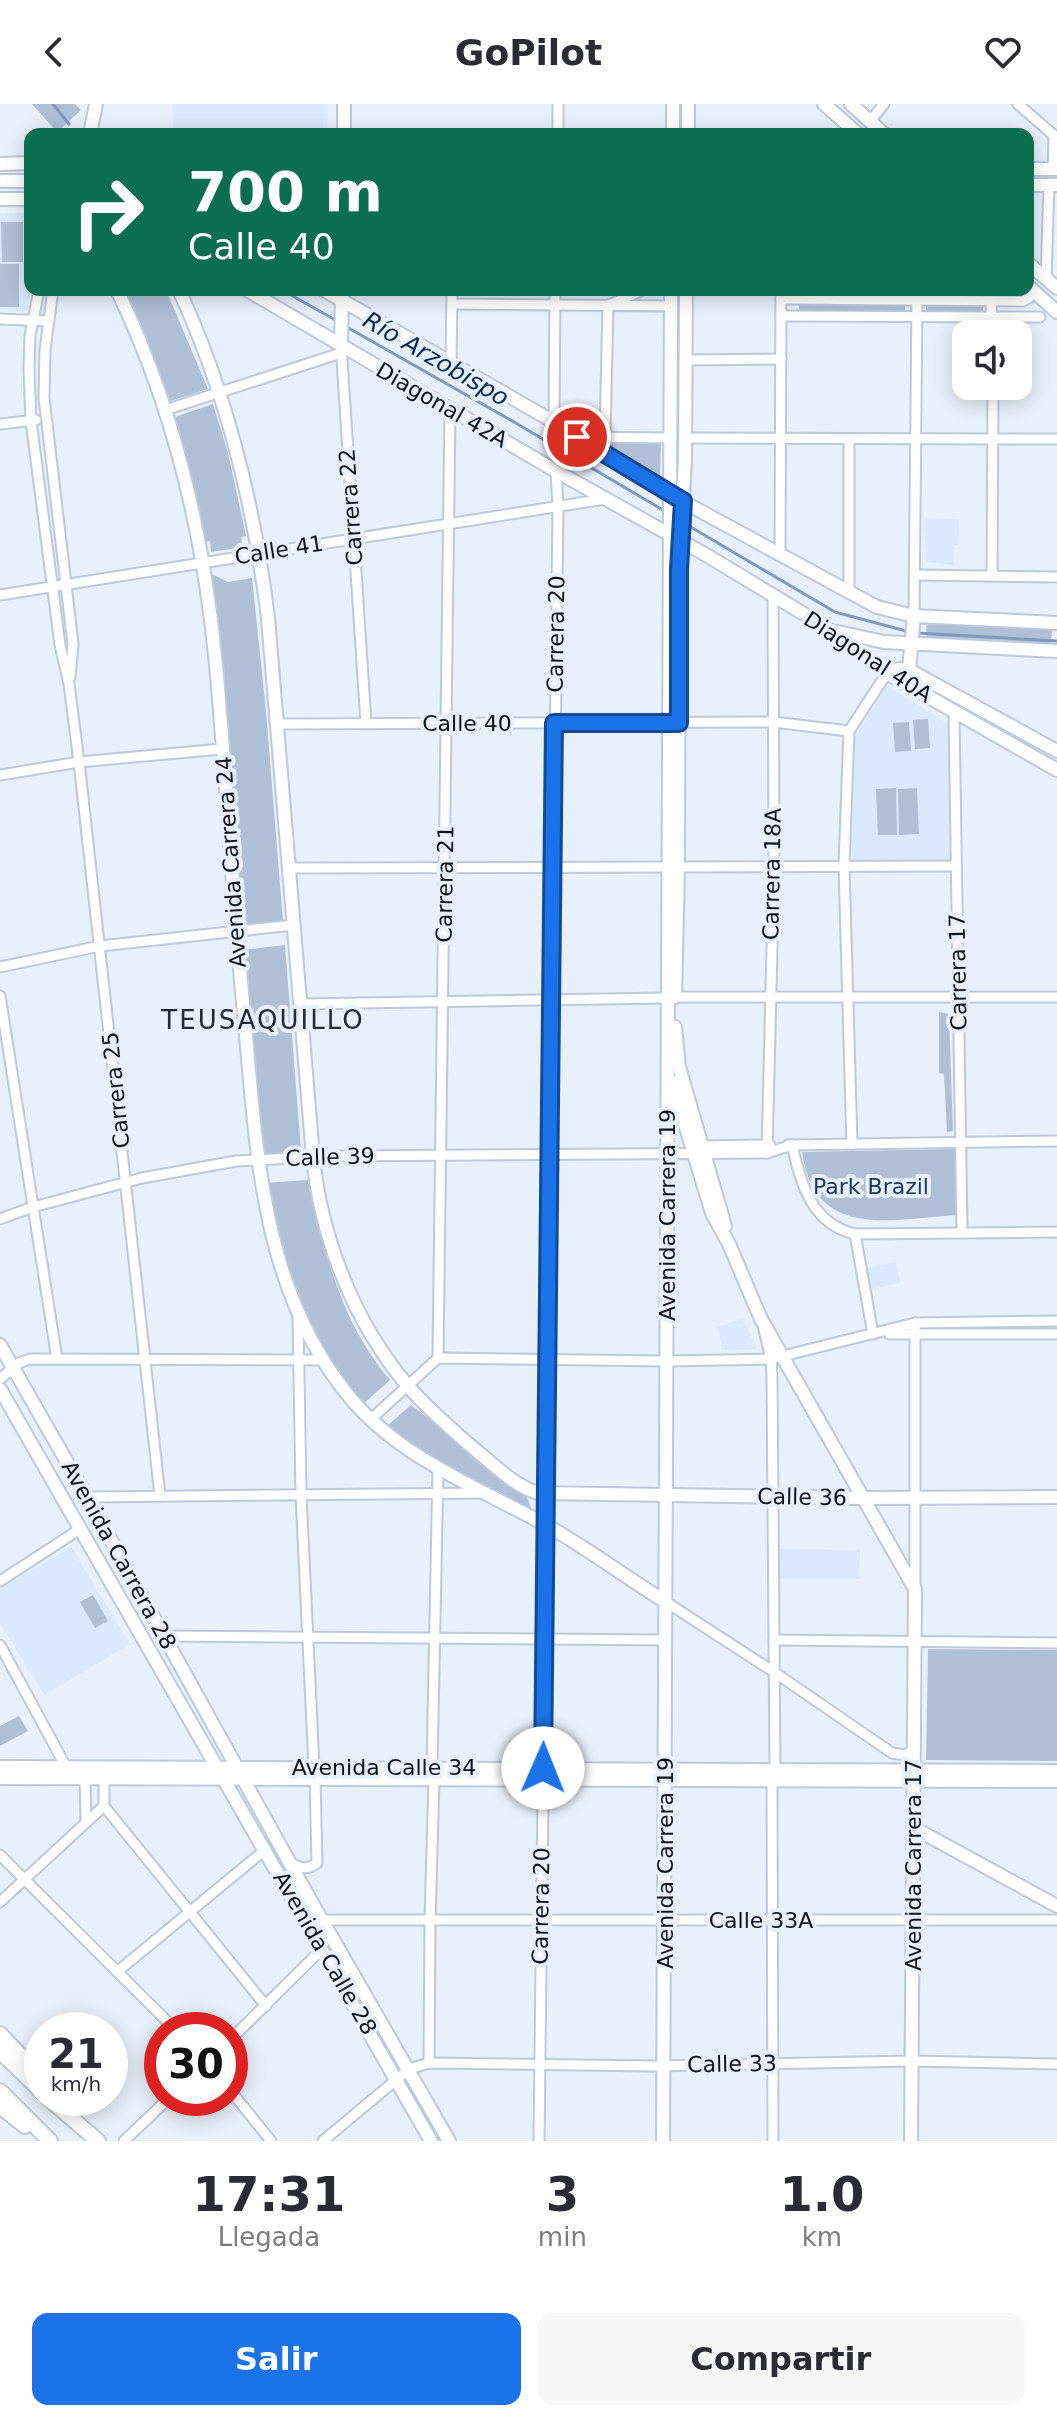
<!DOCTYPE html>
<html lang="es">
<head>
<meta charset="utf-8">
<style>
  :root { --surface:#fff; --page:#f7f7f7; --text:#2b2b33; --muted:#7c7c81; --accent:#1a73e8 }
  body { margin:0; font-family:"DejaVu Sans",sans-serif; background:var(--page); color:var(--text); height:100vh; display:flex; flex-direction:column; font-size:30px; white-space:nowrap }
  * { box-sizing:border-box; margin:0 }
  p { font-size:26px; color:var(--muted) }
  .icon { flex:none; width:44px; height:44px; fill:none; stroke:currentColor; stroke-width:2; stroke-linecap:round; stroke-linejoin:round }
  .map { position:relative; height:2037px; overflow:hidden }
  .details { display:flex; flex-direction:column; background:var(--surface); flex:1 }
  .details>* { flex:none }
  .hud { position:absolute; left:24px; top:24px; width:1010px; height:168px; border-radius:16px; box-shadow:0 4px 20px #0003; background:#0b6e4f; color:#fff; overflow:hidden }
  .controls { position:absolute; left:952px; top:216px; display:grid; gap:16px }
  .controls a { display:grid; place-items:center; width:80px; height:80px; border-radius:16px; background:var(--surface); box-shadow:0 4px 20px #0003; font-size:40px }
  .speed { position:absolute; left:24px; top:1908px; display:flex; gap:16px; font-size:40px; font-weight:700; text-align:center }
  .speed>* { display:grid; place-content:center; width:104px; height:104px; border-radius:50%; background:var(--surface); box-shadow:0 4px 20px #0003; line-height:1 }
  .speed small { font-size:20px; font-weight:400 }
  .speed .limit { border:12px solid #d22; background:#fff; color:#111 }
  .pin { position:absolute; display:grid; place-items:center; width:68px; height:68px; color:#fff; margin:-34px; border:4px solid #fff; border-radius:50%; box-shadow:0 2px 8px #0007 }
  .me { position:absolute; width:88px; margin:-44px; rotate:1deg; stroke-linejoin:round; filter:drop-shadow(0 0 6px #0008) }
  .turn { display:flex; align-items:center; gap:28px; height:168px; padding:0 32px; font-size:36px }
  .turn .icon { width:104px; height:104px; stroke-width:2.5 }
  .turn b { display:block; font-size:56px; line-height:68px }
  .eta { display:flex; justify-content:space-evenly; align-items:center; height:136px; text-align:center }
  .eta b { font-size:48px; font-weight:600; line-height:56px }
  .button { display:flex; gap:16px; margin-top:auto; padding:16px 32px }
  .button a { flex:1; height:92px; border-radius:16px; background:var(--accent); color:#fff; font-size:32px; font-weight:600; line-height:92px; text-align:center }
  .button a+a { background:var(--page); color:var(--text) }
  header { display:flex; justify-content:space-between; align-items:center; height:104px; padding:0 32px; background:var(--surface); font-size:36px; font-weight:600 }
  .map>svg:first-child { display:block }
  .built { fill:#dae9fd }
  .green { fill:#afbfd6 }
  .lines { fill:none; stroke-linecap:round; stroke-linejoin:round }
  .stream { stroke:#809abf; stroke-width:3 }
  .street-casing { stroke:#bcc9db; stroke-width:13 }
  .secondary-casing { stroke:#bcc9db; stroke-width:16 }
  .primary-casing { stroke:#bcc9db; stroke-width:18 }
  .street { stroke:#fff; stroke-width:9 }
  .secondary { stroke:#fff; stroke-width:12 }
  .primary { stroke:#fff; stroke-width:14 }
  .route-casing { stroke:#114b97; stroke-width:20 }
  .route { stroke:#1a73e8; stroke-width:14 }
  .labels { text-anchor:middle; dominant-baseline:central; stroke-width:8; stroke-linejoin:round; paint-order:stroke }
  .street-label { font-size:22px; fill:#0f141a; stroke:#e8f0fb }
  .park-label { font-size:22px; fill:#153867; stroke:#e8f0fb }
  .water-label { font-size:24px; font-style:italic; fill:#052856; stroke:#e8f0fb }
  .quarter-label { font-size:26px; letter-spacing:2px; fill:#202a38; stroke:#e8f0fb }
</style>
</head>
<body>
<header><svg class="icon" aria-label="back" viewBox="0 0 24 24"><path d="M15 5l-7 7 7 7"/></svg>GoPilot<svg class="icon" aria-label="heart" viewBox="0 0 24 24"><path d="M12 20l-8-8c-3-5 5-10 8-4 3-6 11-1 8 4z"/></svg></header>
<div class="map">
<svg width="1057" height="2037" viewBox="0 0 1057 2037">
  <rect width="100%" height="100%" fill="#e8f0fb"/>
  <g class="built">
    <polygon points="173,0 328,0 327,30 173,30"/>
    <polygon points="0,109 30,109 31,186 27,207 0,207"/>
    <polygon points="924,414 959,415 960,440 954,442 954,461 926,458"/>
    <polygon points="886,581 948,620 950,758 852,756 855,633"/>
    <polygon points="896,1158 900,1179 871,1185 867,1164"/>
    <polygon points="742,1215 756,1242 755,1245 722,1246 718,1223"/>
    <polygon points="71,1443 130,1540 44,1591 0,1519 0,1485"/>
    <polygon points="778,1445 860,1446 859,1475 778,1475"/>
  </g>
  <g class="green">
    <polygon points="32,0 75,0 81,6 57,28"/>
    <polygon points="1,118 23,118 23,158 2,158"/>
    <rect x="0" y="160" width="19" height="43"/>
    <polygon points="122,186 166,186 208,285 167,298"/>
    <rect x="926" y="198" width="57" height="11"/>
    <rect x="799" y="199" width="106" height="9"/>
    <polygon points="213,300 228,349 246,432 241,433 242,439 237,440 237,444 211,448 210,437 204,438 172,314"/>
    <polygon points="594,339 661,339 660,373"/>
    <polygon points="210,469 228,478 252,474 266,607 283,818 242,823"/>
    <polygon points="927,517 1052,524 1051,542 926,535"/>
    <polygon points="928,615 930,644 915,645 913,616"/>
    <polygon points="909,618 911,647 895,648 893,619"/>
    <polygon points="896,684 897,731 878,731 876,685"/>
    <polygon points="917,684 919,730 899,731 898,685"/>
    <polygon points="285,841 301,1047 261,1050 243,846"/>
    <polygon points="939,908 949,910 953,1027 947,1028 944,970 939,969"/>
    <path d="M 955,1045 L 957,1111 C 891,1115 815,1137 802,1048 Z"/>
    <path d="M 308,1076 C 325,1149 340,1217 390,1276 L 362,1301 L 327,1253 L 293,1190 L 265,1079 Z"/>
    <polygon points="411,1301 526,1390 532,1407 437,1360 387,1322"/>
    <polygon points="93,1491 108,1517 95,1524 80,1498"/>
    <polygon points="928,1545 1057,1546 1057,1657 926,1656"/>
    <polygon points="19,1612 28,1627 0,1642 0,1622"/>
  </g>
  <g class="lines">
    <g class="stream">
      <polyline points="53,0 69,20"/>
      <polyline points="282,186 339,218"/>
      <polyline points="345,222 514,318 668,409"/>
      <polyline points="684,419 835,508 910,528"/>
      <polyline points="917,529 1057,537"/>
    </g>
    <g class="street-casing">
      <g id="street">
        <polyline points="1018,0 1057,34"/>
        <polyline points="870,17 884,0"/>
        <polyline points="558,30 558,0"/>
        <polyline points="1053,65 1054,32"/>
        <polyline points="1046,175 1049,81"/>
        <polyline points="39,186 30,232 29,265 31,317 60,541 69,580 79,658 160,1392"/>
        <polyline points="53,186 45,246 44,294 73,540 70,573"/>
        <polyline points="781,195 1023,197 1029,194 1034,187"/>
        <polyline points="991,197 992,230"/>
        <polyline points="452,200 671,202"/>
        <polyline points="611,200 643,186"/>
        <polyline points="781,212 1040,213"/>
        <polyline points="0,215 48,217"/>
        <polyline points="341,241 366,619"/>
        <polyline points="686,256 781,255"/>
        <polyline points="451,258 452,186"/>
        <polyline points="165,306 341,249"/>
        <polyline points="554,318 555,186"/>
        <polyline points="0,320 36,316"/>
        <polyline points="578,333 671,334"/>
        <polyline points="605,333 608,201"/>
        <polyline points="685,334 1057,335"/>
        <polyline points="849,336 849,489"/>
        <polyline points="780,452 781,186"/>
        <polyline points="915,471 1057,473"/>
        <polyline points="992,472 993,282"/>
        <polyline points="0,491 605,395"/>
        <polyline points="914,512 917,196"/>
        <polyline points="954,608 962,1128"/>
        <polyline points="277,620 773,618 849,627"/>
        <polyline points="0,671 79,658 222,645"/>
        <polyline points="678,763 955,762"/>
        <polyline points="289,764 668,763"/>
        <polyline points="0,863 100,842 294,821"/>
        <polyline points="0,892 57,1255"/>
        <polyline points="675,893 1057,893"/>
        <polyline points="301,900 667,894"/>
        <polyline points="852,1040 844,762 849,627 887,569"/>
        <polyline points="788,1041 1057,1037"/>
        <path d="M 792,1041 C 801,1079 811,1120 855,1130 L 1057,1128"/>
        <polyline points="697,1042 770,1041"/>
        <polyline points="767,1049 774,762 773,492"/>
        <polyline points="0,1115 33,1103 142,1074 236,1057 335,1052 767,1049 792,1041"/>
        <polyline points="855,1130 873,1230"/>
        <polyline points="298,1210 301,1391 314,1663"/>
        <polyline points="764,1226 771,1255 772,1272 775,1666"/>
        <polyline points="889,1230 1057,1230"/>
        <polyline points="438,1254 450,306"/>
        <polyline points="0,1275 19,1259 30,1255 324,1256"/>
        <polyline points="371,1315 438,1254 667,1257 771,1255 915,1219 1057,1217"/>
        <polyline points="87,1393 484,1389"/>
        <polyline points="0,1477 80,1425"/>
        <polyline points="915,1482 915,1219"/>
        <polyline points="666,1498 774,1568 892,1649 905,1651 914,1646"/>
        <polyline points="165,1532 666,1536"/>
        <polyline points="774,1536 1057,1539"/>
        <polyline points="0,1541 65,1661"/>
        <polyline points="432,1663 438,1365"/>
        <polyline points="85,1674 86,1717"/>
        <polyline points="104,1675 104,1702 266,1902"/>
        <polyline points="772,1676 773,2037"/>
        <polyline points="0,1751 176,1926"/>
        <path d="M 288,1757 C 299,1764 306,1767 317,1759 L 315,1674"/>
        <polyline points="0,1798 104,1702"/>
        <polyline points="321,1816 1057,1816"/>
        <polyline points="118,1867 266,1745"/>
        <polyline points="230,1936 322,1845"/>
        <polyline points="429,1959 430,1816 434,1675"/>
        <polyline points="230,1986 271,2037"/>
        <polyline points="124,2037 169,1994"/>
        <polyline points="323,2037 409,1965 429,1959 654,1962 912,1957 1057,1960"/>
        <polyline points="539,2037 558,402 556,367"/>
      </g>
    </g>
    <g class="secondary-casing">
      <g id="secondary">
        <polyline points="824,0 858,30"/>
        <polyline points="851,0 884,30"/>
        <polyline points="90,30 96,0"/>
        <polyline points="344,30 344,0"/>
        <polyline points="673,30 673,0"/>
        <polyline points="688,30 688,0"/>
        <polyline points="0,60 30,59"/>
        <polyline points="1028,65 1057,65"/>
        <polyline points="0,77 30,77"/>
        <polyline points="1028,81 1057,81"/>
        <polyline points="0,95 30,95"/>
        <polyline points="1028,159 1057,184"/>
        <polyline points="1028,182 1057,208"/>
        <path d="M 117,186 C 174,304 204,432 216,561 C 227,681 233,801 245,920 C 257,1052 262,1189 352,1296 C 403,1355 477,1383 544,1420 C 586,1443 625,1473 666,1498"/>
        <path d="M 179,186 C 227,290 254,400 268,514 L 313,1053 C 321,1134 354,1218 407,1281 C 428,1305 453,1327 478,1348 C 495,1362 516,1383 538,1389 L 861,1394 L 1057,1393"/>
        <polyline points="247,186 556,367 708,452 827,524 887,569 1057,666"/>
        <polyline points="324,186 554,318 691,402 877,503 914,512 1057,519"/>
        <polyline points="341,241 342,186"/>
        <polyline points="838,528 884,538 1057,547"/>
        <polyline points="909,566 914,512"/>
        <polyline points="887,569 899,565 909,566 1057,647"/>
        <polyline points="675,893 678,763 679,465 685,355 686,186"/>
        <polyline points="675,923 679,963 725,1122"/>
        <polyline points="672,978 712,1109 729,1140 761,1215 915,1485 911,2037"/>
        <polyline points="0,1241 87,1393 308,1792 449,2037"/>
        <polyline points="0,1285 431,2037"/>
        <polyline points="0,1663 1057,1667"/>
        <polyline points="0,1674 1057,1677"/>
        <polyline points="914,1724 1057,1802"/>
        <polyline points="663,2037 671,186"/>
      </g>
    </g>
    <g class="primary-casing">
      <g id="primary">
        <polyline points="0,1930 42,1974"/>
        <polyline points="0,1947 42,1988"/>
        <polyline points="0,1987 50,2037"/>
        <polyline points="48,1994 98,2037"/>
        <polyline points="0,2002 25,2022"/>
      </g>
    </g>
    <use href="#street" class="street"/>
    <use href="#secondary" class="secondary"/>
    <use href="#primary" class="primary"/>
  </g>
  <g class="lines">
    <g class="route-casing">
      <polyline id="route" points="543,1664 554,619 679,619 679,465 683,397 577,333"/>
    </g>
    <use href="#route" class="route"/>
  </g>
  <g class="labels">
    <g class="street-label">
      <text transform="translate(442 301) rotate(30)">Diagonal 42A</text>
      <text transform="translate(351 403) rotate(-94)">Carrera 22</text>
      <text transform="translate(279 446) rotate(-9)">Calle 41</text>
      <text transform="translate(556 530) rotate(-89)">Carrera 20</text>
      <text transform="translate(868 553) rotate(33)">Diagonal 40A</text>
      <text x="467" y="619">Calle 40</text>
      <text transform="translate(231 758) rotate(-94)">Avenida Carrera 24</text>
      <text transform="translate(772 770) rotate(-89)">Carrera 18A</text>
      <text transform="translate(445 780) rotate(-89)">Carrera 21</text>
      <text transform="translate(958 868) rotate(-91)">Carrera 17</text>
      <text transform="translate(116 986) rotate(-96)">Carrera 25</text>
      <text transform="translate(330 1053) rotate(-2)">Calle 39</text>
      <text transform="translate(667 1111) rotate(-90)">Avenida Carrera 19</text>
      <text transform="translate(802 1393) rotate(1)">Calle 36</text>
      <text transform="translate(119 1451) rotate(61)">Avenida Carrera 28</text>
      <text x="384" y="1663">Avenida Calle 34</text>
      <text transform="translate(665 1759) rotate(-90)">Avenida Carrera 19</text>
      <text transform="translate(913 1761) rotate(-90)">Avenida Carrera 17</text>
      <text transform="translate(541 1802) rotate(-89)">Carrera 20</text>
      <text x="761" y="1816">Calle 33A</text>
      <text transform="translate(325 1849) rotate(60)">Avenida Calle 28</text>
      <text transform="translate(732 1960) rotate(-1)">Calle 33</text>
    </g>
    <g class="park-label">
      <text x="871" y="1082">Park Brazil</text>
    </g>
    <g class="water-label">
      <text transform="translate(436 255) rotate(30)">Río Arzobispo</text>
    </g>
    <g class="quarter-label">
      <text x="263" y="916">TEUSAQUILLO</text>
    </g>
  </g>
</svg>
<div class="controls">
<a><svg class="icon" aria-label="sound" viewBox="0 0 24 24"><path d="M4 9h4l5-4v14l-5-4H4zM17 9q2 3 0 6"/></svg></a>
</div>
<div class="speed"><div>21<small>km/h</small></div><div class="limit">30</div></div>
<div class="pin" style="left:577px;top:333px;background:#d93025"><svg class="icon" aria-label="arrive" viewBox="0 0 24 24"><path d="M6 21V4h12l-3 4 3 4H6"/></svg></div>
<svg class="me" style="left:543px;top:1664px" viewBox="-20 -20 40 40"><circle r="19" fill="#fff"/><path d="M0-13L10 11 0 6-10 11z" fill="#1a73e8"/></svg>
<div class="hud">
<div class="turn"><svg class="icon" aria-label="right" viewBox="0 0 24 24"><path d="M7 20v-9h11M14 6l5 5-5 5"/></svg><div><b>700 m</b>Calle 40</div></div>
</div>
</div>
<section class="details">
<div class="eta">
<div><b>17:31</b><p>Llegada</p></div>
<div><b>3</b><p>min</p></div>
<div><b>1.0</b><p>km</p></div>
</div>
<div class="button"><a>Salir</a><a>Compartir</a></div>
</section>
</body>
</html>
